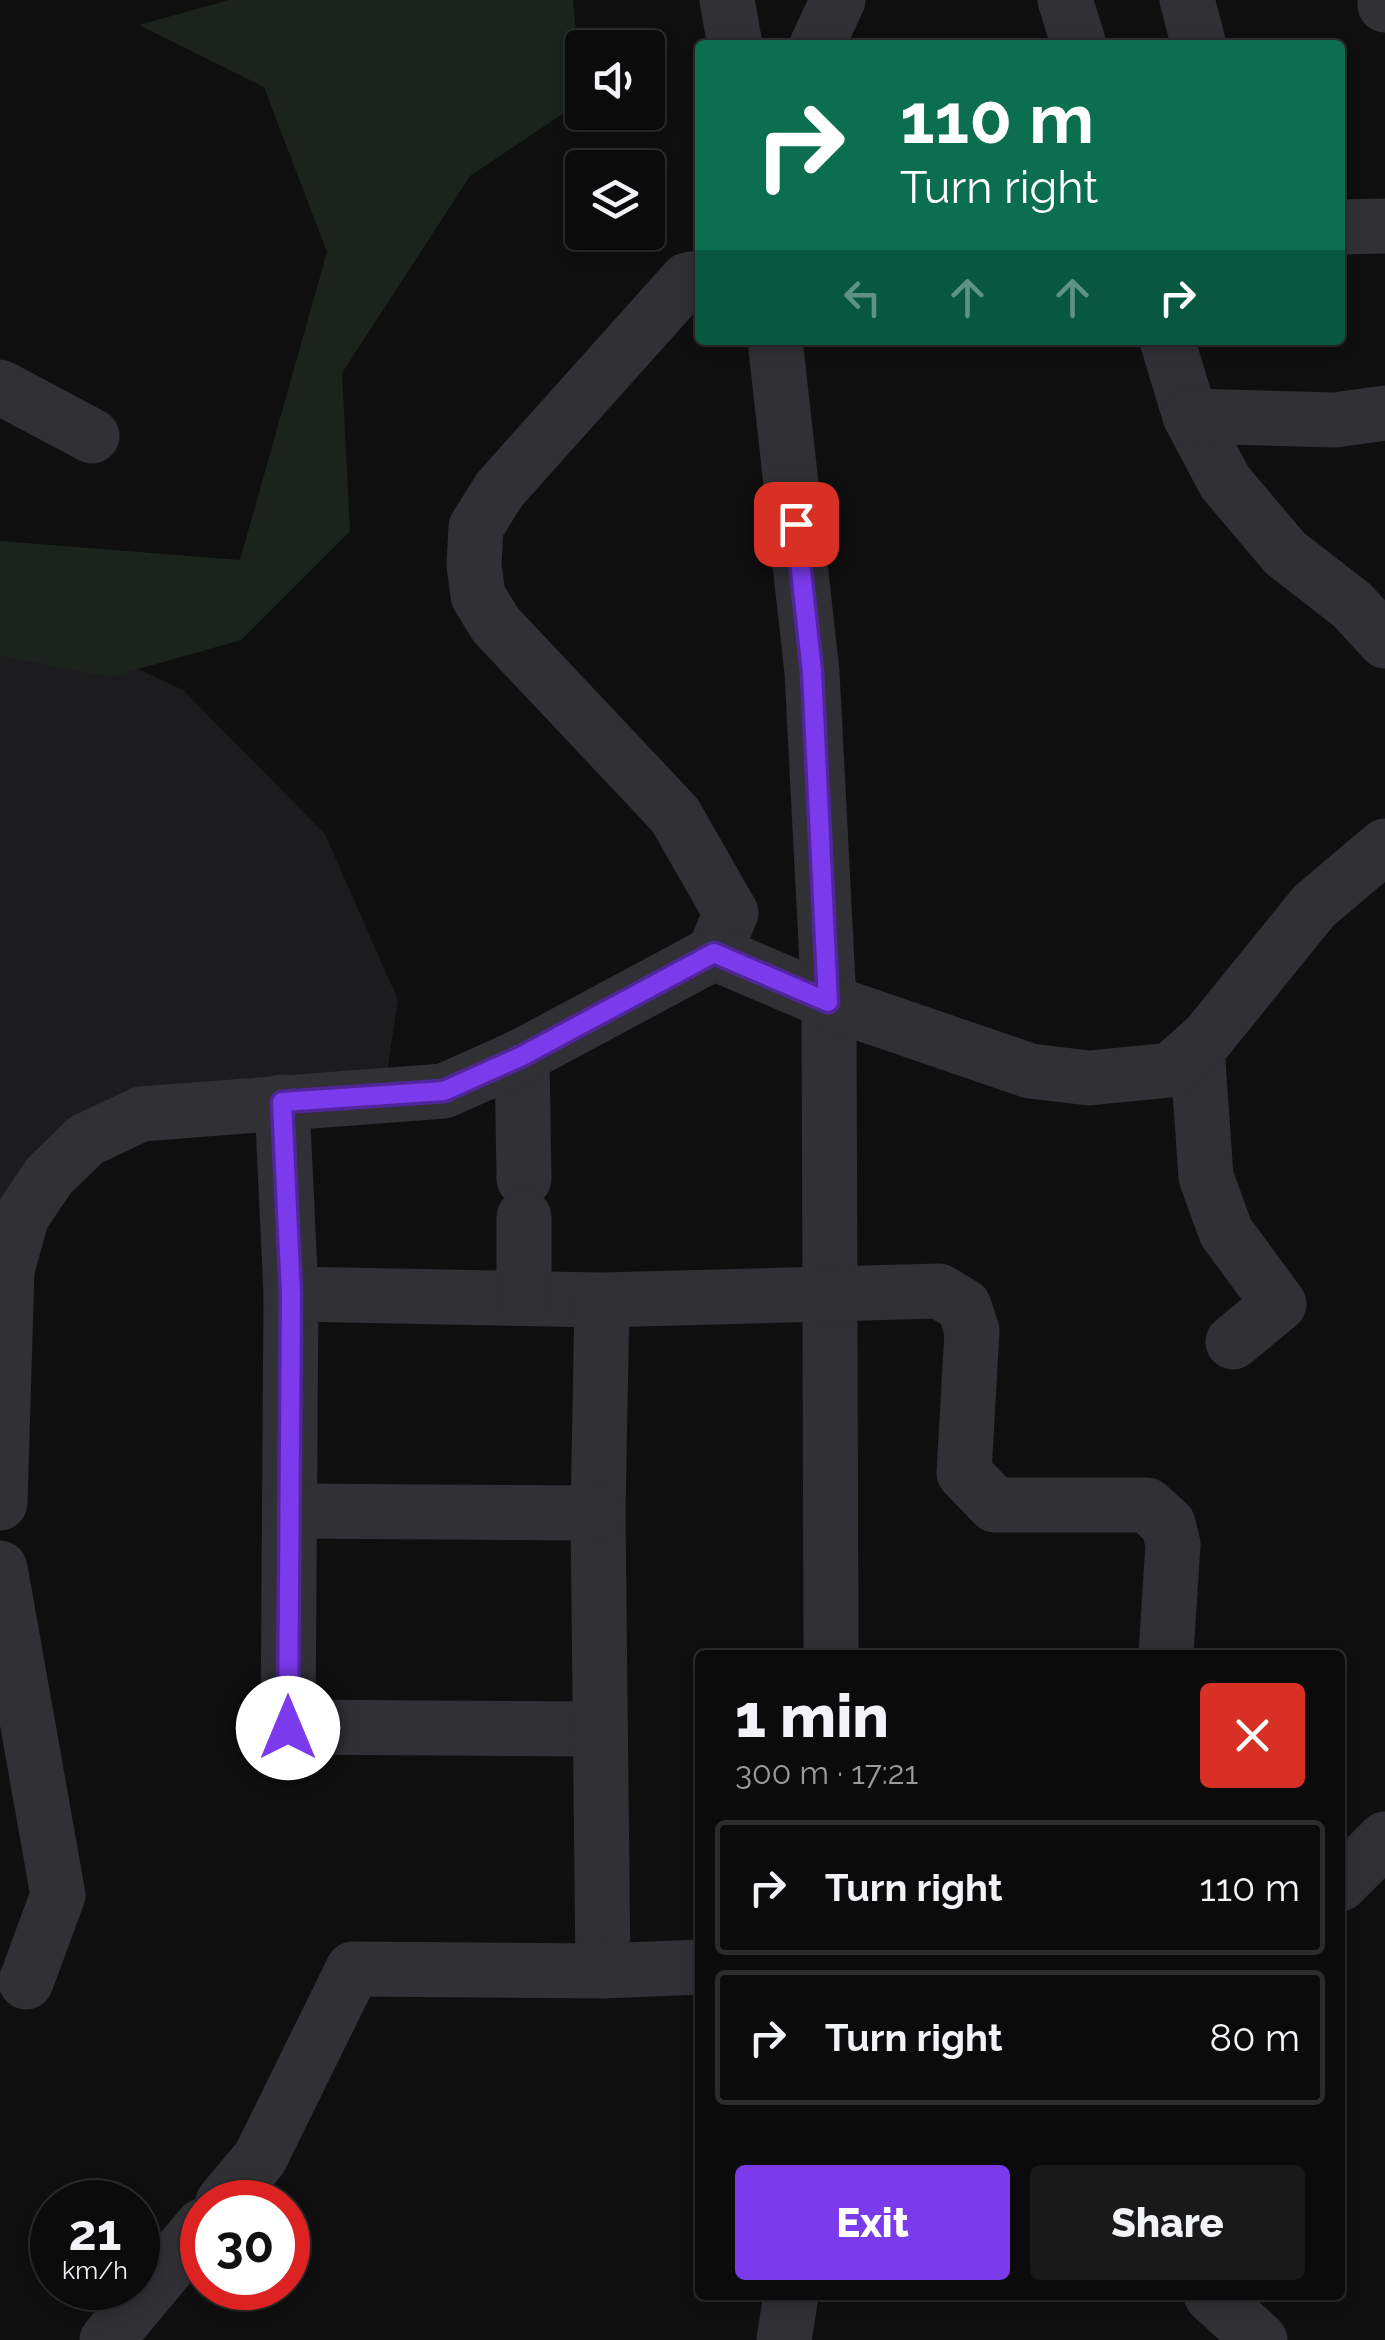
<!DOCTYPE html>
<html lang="en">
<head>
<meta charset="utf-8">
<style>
  :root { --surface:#0b0b0c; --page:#19191a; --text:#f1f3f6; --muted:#9a9b9d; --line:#2b2b2d; --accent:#7c3aed }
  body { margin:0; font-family:Raleway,sans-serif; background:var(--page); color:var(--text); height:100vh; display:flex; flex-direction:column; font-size:38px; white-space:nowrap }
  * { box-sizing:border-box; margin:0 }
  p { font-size:32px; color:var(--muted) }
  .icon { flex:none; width:55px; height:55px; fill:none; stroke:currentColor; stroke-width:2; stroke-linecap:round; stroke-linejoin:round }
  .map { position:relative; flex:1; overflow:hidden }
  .drawer { position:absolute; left:695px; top:1650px; width:650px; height:650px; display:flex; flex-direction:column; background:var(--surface); border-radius:10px; box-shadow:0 5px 15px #0003,0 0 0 2px var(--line) }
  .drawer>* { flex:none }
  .banner { position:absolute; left:695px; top:40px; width:650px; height:305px; border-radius:10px; box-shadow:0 5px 15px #0003,0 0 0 2px var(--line); background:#0b6e4f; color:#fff; overflow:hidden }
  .buttons { position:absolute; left:565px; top:30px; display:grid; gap:20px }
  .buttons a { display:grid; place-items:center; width:100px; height:100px; border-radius:10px; background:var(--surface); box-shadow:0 5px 15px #0003,0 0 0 2px var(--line); font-size:50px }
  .speed { position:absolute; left:30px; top:2180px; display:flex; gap:20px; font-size:50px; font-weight:700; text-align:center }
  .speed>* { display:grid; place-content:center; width:130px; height:130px; border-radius:50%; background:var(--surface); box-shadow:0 5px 15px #0003,0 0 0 2px var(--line); line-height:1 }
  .speed small { font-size:25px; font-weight:400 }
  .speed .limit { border:15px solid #d22; background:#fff; color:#111 }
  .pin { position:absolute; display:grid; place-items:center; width:85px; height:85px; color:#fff; margin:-42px; border-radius:20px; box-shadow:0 5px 15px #0006 }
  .me { position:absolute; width:110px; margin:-55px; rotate:0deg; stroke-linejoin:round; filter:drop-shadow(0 0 8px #0008) }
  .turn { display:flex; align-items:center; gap:35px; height:210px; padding:0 40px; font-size:45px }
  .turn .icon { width:130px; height:130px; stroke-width:2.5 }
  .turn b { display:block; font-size:70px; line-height:85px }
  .lanes { display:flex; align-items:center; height:95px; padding:0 40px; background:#0003; justify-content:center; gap:50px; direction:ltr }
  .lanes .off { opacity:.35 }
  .round { display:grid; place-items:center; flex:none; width:105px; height:105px; border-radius:10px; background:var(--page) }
  .head { display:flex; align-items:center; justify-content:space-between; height:170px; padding:0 40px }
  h1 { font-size:60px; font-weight:800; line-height:75px }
  .primary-button { display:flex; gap:20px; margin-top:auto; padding:20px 40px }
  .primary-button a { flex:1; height:115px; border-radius:10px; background:var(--accent); color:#fff; font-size:40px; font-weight:800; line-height:115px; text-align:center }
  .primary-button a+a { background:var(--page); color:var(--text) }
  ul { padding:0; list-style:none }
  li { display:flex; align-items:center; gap:30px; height:135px; margin:0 20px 15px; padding:0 20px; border:5px solid var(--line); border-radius:10px }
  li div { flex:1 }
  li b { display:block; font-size:38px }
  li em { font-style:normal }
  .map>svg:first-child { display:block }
  .built { fill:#1c1b1d }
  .green { fill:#1c231d }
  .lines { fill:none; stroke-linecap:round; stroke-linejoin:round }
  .minor { stroke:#303035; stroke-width:55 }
  .route-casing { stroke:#51269a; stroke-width:25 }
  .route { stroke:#7c3aed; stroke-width:18 }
</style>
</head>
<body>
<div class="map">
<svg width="1385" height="2340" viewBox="0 0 1385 2340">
  <rect width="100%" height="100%" fill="#0f0f10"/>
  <polygon class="built" points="46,626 183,690 325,834 398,1000 387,1073 150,1098 0,1228 0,627"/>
  <polygon class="green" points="229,0 573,0 582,101 470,176 342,373 350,531 241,640 110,677 0,656 0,541 240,560 327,252 264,87 139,25"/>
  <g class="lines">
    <g class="minor">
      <polyline points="727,0 735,45"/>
      <polyline points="1065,0 1079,45"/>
      <polyline points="1187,0 1199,45"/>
      <polyline points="1385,0 1385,5"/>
      <polyline points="817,45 838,0"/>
      <polyline points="1340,227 1385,226"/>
      <polyline points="700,278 687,280 500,489 476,527 474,565 478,596 496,625 675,815 731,913 714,953"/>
      <polyline points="775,340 812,672 829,1002 831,1655"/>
      <polyline points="1167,340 1190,416 1225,482 1285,553 1352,605 1385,641"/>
      <polyline points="0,387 92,436"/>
      <polyline points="1190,416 1335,420 1385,413"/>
      <polyline points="1197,1047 1206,1177 1226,1232 1279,1304 1233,1342"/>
      <polyline points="522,1056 524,1179"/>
      <polyline points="282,1102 291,1294 288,1727 600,1729"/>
      <polyline points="291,1294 602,1300 939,1291 964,1306 972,1331 964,1473 995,1505 1147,1505 1168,1524 1173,1544 1166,1655"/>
      <polyline points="524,1298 524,1217"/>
      <polyline points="602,1300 598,1513 603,1971"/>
      <polyline points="0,1503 7,1270 22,1216 49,1176 86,1140 141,1114 444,1091 522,1056 714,953 829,1002 1030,1071 1089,1078 1171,1070 1208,1037 1314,906 1385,846"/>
      <polyline points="290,1511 598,1513"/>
      <polyline points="0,1568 58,1895 26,1982"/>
      <polyline points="1340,1884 1385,1839"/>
      <polyline points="223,2202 260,2158 353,1969 603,1971 700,1967"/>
      <polyline points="1211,2295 1260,2340"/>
      <polyline points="107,2340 202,2226"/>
      <polyline points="784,2340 791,2295"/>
    </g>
  </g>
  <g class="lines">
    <g class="route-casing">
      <polyline id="route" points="288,1728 291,1294 282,1102 444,1091 522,1056 714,953 828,1002 812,672 796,524"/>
    </g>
    <use href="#route" class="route"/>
  </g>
</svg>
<div class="buttons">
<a><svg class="icon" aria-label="sound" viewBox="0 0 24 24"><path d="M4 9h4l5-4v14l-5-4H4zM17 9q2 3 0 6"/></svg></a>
<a><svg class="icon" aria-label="layers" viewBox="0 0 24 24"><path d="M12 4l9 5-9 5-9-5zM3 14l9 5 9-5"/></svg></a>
</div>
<div class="speed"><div>21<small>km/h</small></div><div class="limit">30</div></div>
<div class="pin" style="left:796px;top:524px;background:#d93025"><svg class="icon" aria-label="arrive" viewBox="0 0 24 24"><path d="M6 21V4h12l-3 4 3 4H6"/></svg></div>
<svg class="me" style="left:288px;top:1728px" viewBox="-20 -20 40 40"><circle r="19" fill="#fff"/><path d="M0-13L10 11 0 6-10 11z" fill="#7c3aed"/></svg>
<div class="banner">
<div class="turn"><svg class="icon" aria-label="right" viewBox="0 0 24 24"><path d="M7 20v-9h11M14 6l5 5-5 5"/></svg><div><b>110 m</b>Turn right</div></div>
<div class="lanes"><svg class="icon off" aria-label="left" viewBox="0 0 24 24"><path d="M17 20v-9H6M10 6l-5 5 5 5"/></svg><svg class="icon off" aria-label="ahead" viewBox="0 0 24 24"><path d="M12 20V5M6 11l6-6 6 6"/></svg><svg class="icon off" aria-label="ahead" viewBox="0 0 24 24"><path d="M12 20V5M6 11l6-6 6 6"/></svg><svg class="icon" aria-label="right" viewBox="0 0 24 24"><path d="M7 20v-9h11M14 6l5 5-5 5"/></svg></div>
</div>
<section class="drawer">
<div class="head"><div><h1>1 min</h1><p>300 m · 17:21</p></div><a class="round" style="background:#d93025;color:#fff"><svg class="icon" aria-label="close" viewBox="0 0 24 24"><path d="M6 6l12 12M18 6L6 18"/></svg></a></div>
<ul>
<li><svg class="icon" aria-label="right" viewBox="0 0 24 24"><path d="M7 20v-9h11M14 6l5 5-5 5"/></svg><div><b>Turn right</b></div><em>110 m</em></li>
<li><svg class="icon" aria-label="right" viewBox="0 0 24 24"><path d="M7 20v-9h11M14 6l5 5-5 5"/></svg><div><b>Turn right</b></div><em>80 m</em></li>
</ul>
<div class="primary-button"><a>Exit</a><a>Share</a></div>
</section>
</div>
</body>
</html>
